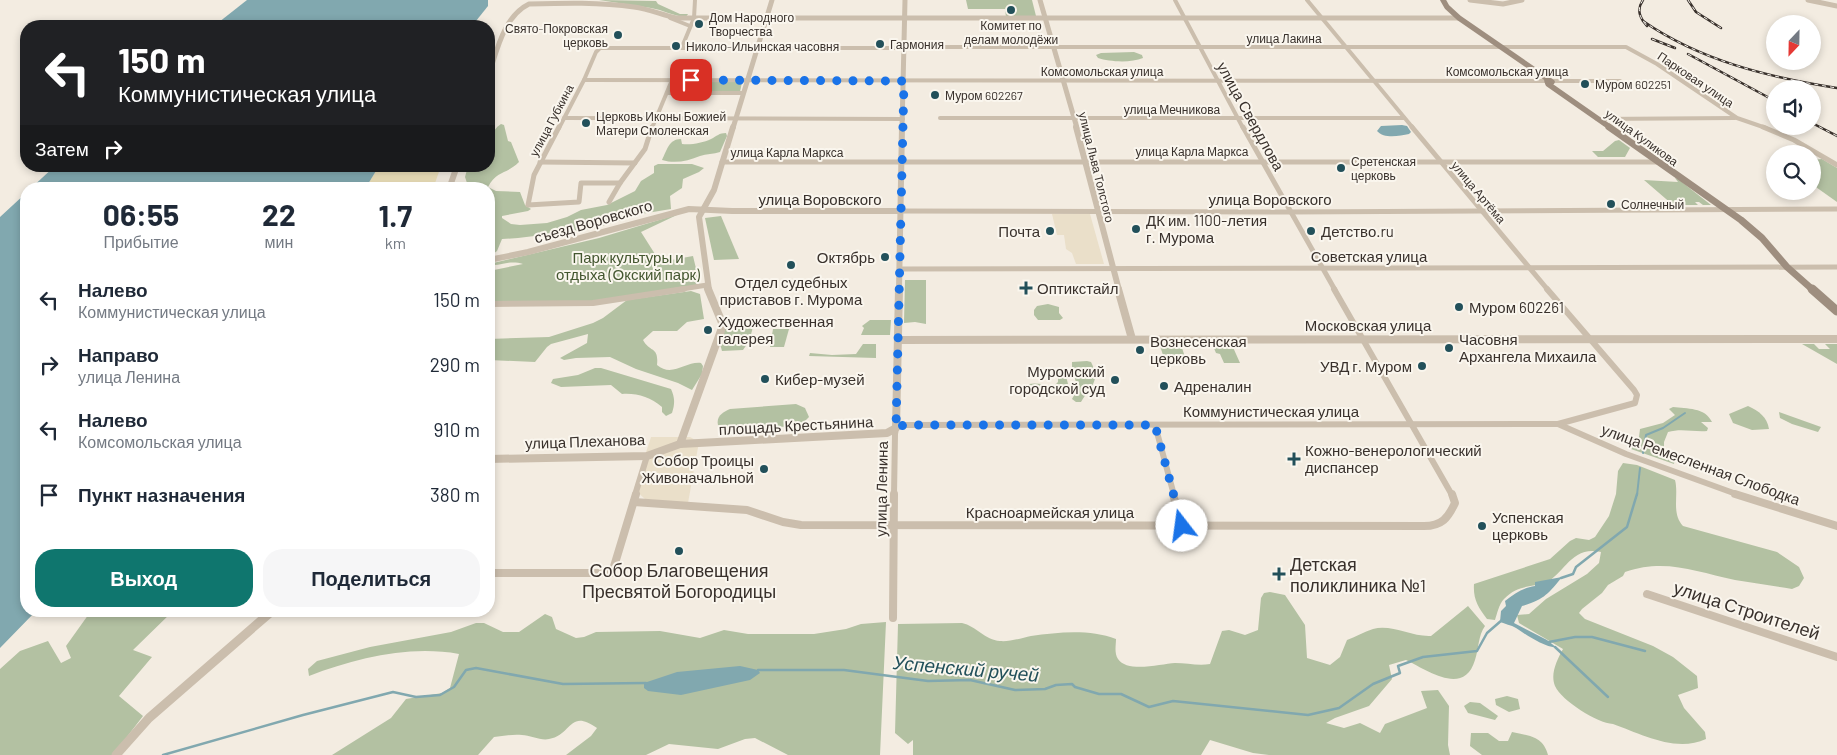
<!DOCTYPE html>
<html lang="ru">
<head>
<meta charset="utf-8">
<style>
  :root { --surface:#fff; --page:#f6f6f7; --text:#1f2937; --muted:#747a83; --accent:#0f766e }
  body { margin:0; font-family:Barlow,sans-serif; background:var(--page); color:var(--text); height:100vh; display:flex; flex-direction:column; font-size:19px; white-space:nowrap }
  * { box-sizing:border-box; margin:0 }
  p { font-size:16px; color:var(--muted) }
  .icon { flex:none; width:28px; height:28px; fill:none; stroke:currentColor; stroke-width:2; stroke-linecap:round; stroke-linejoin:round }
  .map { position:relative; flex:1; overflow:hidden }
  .details { position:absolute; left:20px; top:182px; width:475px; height:435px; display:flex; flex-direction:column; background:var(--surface); border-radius:20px; box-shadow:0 2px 8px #0003 }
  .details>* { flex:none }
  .hud { position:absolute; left:20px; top:20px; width:475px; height:152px; border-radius:20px; box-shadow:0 2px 8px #0003; background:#202124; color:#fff; overflow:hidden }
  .needle { width:32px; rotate:202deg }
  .fabs { position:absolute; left:1766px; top:15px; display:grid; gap:10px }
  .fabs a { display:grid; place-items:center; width:55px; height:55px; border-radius:50%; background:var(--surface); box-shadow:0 2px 8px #0003; font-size:25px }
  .pin { position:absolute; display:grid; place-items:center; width:42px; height:42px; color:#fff; margin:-21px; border-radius:10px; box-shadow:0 2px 8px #0006 }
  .me { position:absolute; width:55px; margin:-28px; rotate:345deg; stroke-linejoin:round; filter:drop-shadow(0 0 4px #0008) }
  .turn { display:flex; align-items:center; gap:18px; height:105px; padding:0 15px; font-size:22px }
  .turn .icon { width:65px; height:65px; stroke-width:2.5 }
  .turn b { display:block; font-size:35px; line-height:42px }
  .then { display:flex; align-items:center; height:48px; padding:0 15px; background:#0003; gap:10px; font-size:19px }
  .eta { display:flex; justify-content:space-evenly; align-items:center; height:85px; text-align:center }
  .eta b { font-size:30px; font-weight:700; line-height:35px }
  .primary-button { display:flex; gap:10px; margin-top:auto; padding:10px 15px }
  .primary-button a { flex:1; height:58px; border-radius:20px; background:var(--accent); color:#fff; font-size:20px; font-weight:700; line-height:58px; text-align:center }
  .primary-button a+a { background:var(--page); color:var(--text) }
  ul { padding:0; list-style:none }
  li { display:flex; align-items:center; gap:15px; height:65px; padding:0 15px }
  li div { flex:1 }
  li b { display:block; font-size:19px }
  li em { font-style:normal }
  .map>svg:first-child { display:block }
  .green { fill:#b3c1a2 }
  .sand { fill:#ece0ba }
  .plaza { fill:#eadfc9 }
  .water { fill:#81a8af }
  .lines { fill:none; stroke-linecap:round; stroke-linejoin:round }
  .stream-far1 { stroke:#81a8af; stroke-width:2 }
  .stream { stroke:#81a8af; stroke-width:2.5 }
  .minor-far3 { stroke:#cbbead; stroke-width:4 }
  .minor-far2 { stroke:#cbbead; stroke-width:5 }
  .minor-far1 { stroke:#cbbead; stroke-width:6 }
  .minor { stroke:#cbbead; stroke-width:8 }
  .tertiary-far3 { stroke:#cbbead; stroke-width:5 }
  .tertiary-far2 { stroke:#cbbead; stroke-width:6 }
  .tertiary-far1 { stroke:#cbbead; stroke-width:8 }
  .tertiary { stroke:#cbbead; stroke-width:9 }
  .secondary-far2 { stroke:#9e8e7f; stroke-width:5.5 }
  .secondary-far1 { stroke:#9e8e7f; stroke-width:7 }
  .secondary { stroke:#9e8e7f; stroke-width:9 }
  .rail-casing { stroke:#39312c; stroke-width:2.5 }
  .rail { stroke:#faf6ee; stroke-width:1; stroke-dasharray:4; stroke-linecap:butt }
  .route { stroke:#1a73e8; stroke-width:9; stroke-dasharray:0 16.2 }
  .poi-dot { fill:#22505a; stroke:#faf6ee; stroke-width:2 }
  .labels { text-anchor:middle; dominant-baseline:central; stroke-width:4; stroke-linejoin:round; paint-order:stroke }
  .far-poi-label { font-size:12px; fill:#39312c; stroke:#faf6ee; text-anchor:start }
  .far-street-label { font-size:12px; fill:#39312c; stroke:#faf6ee }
  .street-label { font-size:15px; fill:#39312c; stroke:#faf6ee }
  .poi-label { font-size:15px; fill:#39312c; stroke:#faf6ee; text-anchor:start }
  .park-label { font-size:15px; fill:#445730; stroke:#faf6ee }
  .near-poi-label { font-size:18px; fill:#39312c; stroke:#faf6ee; text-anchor:start }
  .near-street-label { font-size:18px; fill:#39312c; stroke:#faf6ee }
  .near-water-label { font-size:19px; font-style:italic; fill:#22505a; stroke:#faf6ee }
</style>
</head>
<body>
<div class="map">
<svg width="1837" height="755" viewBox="0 0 1837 755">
  <rect width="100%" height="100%" fill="#f3ece1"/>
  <g class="green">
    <path d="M 599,0 L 656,1 L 658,4 L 680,14 L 688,14 L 686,17 C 673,16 663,10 651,8 C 634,5 616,3 599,0 Z"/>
    <polygon points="966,0 1032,0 1036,16 1006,17 1005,9 968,9"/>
    <path d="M 1134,52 L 1142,55 L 1143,58 C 1131,63 1110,62 1098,58 L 1096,55 L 1101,53 Z"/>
    <polygon points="674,81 742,82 740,92 668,92"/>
    <path d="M 501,124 L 504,125 L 508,141 L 511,142 L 519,162 C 506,175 497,170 488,187 L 496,191 L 520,192 L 525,205 L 531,209 L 528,211 L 502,216 L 502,218 L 511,224 L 520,225 L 547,223 L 567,217 L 581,210 L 607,205 L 635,191 L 641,181 L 654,173 L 654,166 L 658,164 L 692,164 L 704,168 L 699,172 L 683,179 L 682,188 L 670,196 L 671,209 L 641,214 L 592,229 L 518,238 L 502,239 L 497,251 L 489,257 L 489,189 L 469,189 L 465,177 L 468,166 L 489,166 C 489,151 487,133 501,124 Z"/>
    <path d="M 726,133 L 727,136 L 720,152 C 714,154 706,154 700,156 C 688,161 675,164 662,160 C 667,150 669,139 681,139 L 682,144 C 691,145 703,143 711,139 C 717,136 719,133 726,133 Z"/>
    <polygon points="1619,140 1630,148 1625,157 1598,157 1592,151 1603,151 1615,141"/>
    <polygon points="1822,159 1837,168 1837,202 1813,185 1812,160"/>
    <polygon points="1675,178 1678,179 1711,205 1703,205 1699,202 1695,202 1698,205 1673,205 1644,180 1678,182"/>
    <path d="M 679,214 L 641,232 L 660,262 L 693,256 L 700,285 L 593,301 L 491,302 L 494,291 L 492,283 L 489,284 L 489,271 L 523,264 C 508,259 498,268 489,264 L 599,238 Z"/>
    <polygon points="721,216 739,259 714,260 705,218"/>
    <polygon points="905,280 926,280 926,324 915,322 904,323"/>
    <path d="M 691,291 L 700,294 L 704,319 L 687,322 L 677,331 L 653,331 L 643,340 C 650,353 659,346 657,365 C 672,378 686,361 701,363 L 703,366 L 702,374 L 692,390 L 678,383 L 636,369 L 610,357 L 576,358 L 564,360 L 560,358 L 587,343 L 588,334 L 551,344 L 547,347 L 535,362 L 489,360 L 489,339 L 549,337 L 593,323 L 603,318 L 627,300 Z"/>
    <polygon points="1048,304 1059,307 1059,313 1063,318 1060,320 1038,320 1034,315 1034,310 1037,306"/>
    <polygon points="870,320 891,320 890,335 861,335 864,328 862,326"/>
    <path d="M 750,323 L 753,324 C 752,334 749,342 743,350 L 722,351 L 720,344 L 725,329 Z"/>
    <polygon points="773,329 789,329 784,347 770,347"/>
    <polygon points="863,344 876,344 876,358 809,356 810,353 832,355 856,354"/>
    <polygon points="1802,344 1814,344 1819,349 1830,349 1825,344 1837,344 1837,364"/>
    <polygon points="1181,345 1188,366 1166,364 1160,346"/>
    <polygon points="1232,345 1240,363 1224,363 1220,354 1216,353 1213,346"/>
    <path d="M 1087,361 L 1091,362 C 1101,382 1091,385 1081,402 L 1076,402 L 1072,399 C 1083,382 1071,381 1072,362 Z"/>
    <path d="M 595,368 L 601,368 L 671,389 C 675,398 675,404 672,413 L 666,416 L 662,412 L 662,407 C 650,397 637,393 622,394 L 611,385 L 561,387 L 551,383 L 553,379 L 578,375 Z"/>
    <path d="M 1054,372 L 1061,372 L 1066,376 L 1068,384 C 1056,392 1043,393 1030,387 L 1029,384 C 1037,382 1047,386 1055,385 L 1058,382 L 1058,378 L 1052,374 Z"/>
    <path d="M 796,404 L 805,408 L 809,417 L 804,422 L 796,426 L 727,430 L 723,429 L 718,425 C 716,416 723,412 730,409 Z"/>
    <path d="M 1748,406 C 1759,411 1767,417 1769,429 L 1752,430 L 1733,423 L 1729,414 Z"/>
    <path d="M 1673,407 C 1687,409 1705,407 1712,422 L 1701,422 L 1708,428 L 1707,431 C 1693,432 1681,428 1668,432 L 1664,442 L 1664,448 L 1675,457 L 1674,464 L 1631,449 L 1630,445 L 1639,437 L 1640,429 L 1663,423 L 1675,415 L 1669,409 Z"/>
    <polygon points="1779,412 1821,427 1818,432 1792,424 1780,418"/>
    <path d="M 1623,463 L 1637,465 L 1675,480 C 1679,495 1671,513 1683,526 L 1777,552 L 1799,567 L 1804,578 L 1799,586 L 1792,589 C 1773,586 1754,583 1735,580 C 1696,572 1666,558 1625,572 L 1623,576 L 1608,585 L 1602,593 L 1582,609 L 1579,613 L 1585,619 L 1653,646 L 1673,657 L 1697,676 L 1698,688 L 1678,695 L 1684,708 L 1705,732 L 1706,739 C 1676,753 1641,734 1613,724 C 1597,723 1562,701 1555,686 C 1550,674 1557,660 1563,649 L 1519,623 L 1517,615 L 1529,614 L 1546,599 L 1587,574 L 1599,563 L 1601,552 C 1571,545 1564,575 1546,582 C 1529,588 1517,585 1504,599 C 1499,604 1497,614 1495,620 L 1487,619 C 1478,607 1473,599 1474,584 L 1550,559 L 1570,541 L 1576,538 L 1589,540 L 1595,537 L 1609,516 L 1616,494 L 1618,471 Z"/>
    <path d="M 1270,592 L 1285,595 L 1305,625 L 1307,658 L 1330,665 L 1340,657 L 1347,640 C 1355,637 1364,632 1373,629 C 1392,624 1411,637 1431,636 L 1468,606 L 1485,626 C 1478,636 1479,648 1475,660 C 1464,697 1427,670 1406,660 L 1389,665 L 1392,679 L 1369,706 L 1335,718 L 1326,723 L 1344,728 L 1360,723 L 1380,733 L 1385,724 L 1427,708 L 1421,691 L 1438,690 L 1449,706 L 1448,745 L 1450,755 L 1269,755 L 1253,753 L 1210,740 L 1201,755 L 913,755 L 913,740 L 908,744 L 895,733 L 898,624 L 962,623 C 976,626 985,640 1000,641 C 1009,642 1022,638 1031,636 C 1059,632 1090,629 1116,639 C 1116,645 1114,653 1118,659 C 1127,673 1161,664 1175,663 C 1187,663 1198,666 1210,664 L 1222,631 L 1229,630 L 1245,635 L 1258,630 L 1261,598 L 1264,593 Z"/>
    <polygon points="91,611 173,611 133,650 152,657 119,696 143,716 113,755 0,755 0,669 20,651 48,641 61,663 71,658 66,646"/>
    <path d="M 545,614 L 552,617 L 556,629 L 576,638 L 584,637 L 596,632 L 660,631 L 700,638 L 724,630 L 748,634 L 814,634 L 846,629 L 861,624 L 886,622 L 880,755 L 788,755 L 755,738 L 745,739 L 718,749 L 669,744 L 646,755 L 566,755 L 591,736 L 597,728 C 569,708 572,735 549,739 C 541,741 530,735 522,735 C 513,734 503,736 494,737 L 478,755 L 332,755 L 391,718 L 406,699 L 442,693 L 450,688 L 459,654 C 409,645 356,658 309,676 L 308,669 L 317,661 L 370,647 L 451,632 L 476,623 L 484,623 L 503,632 L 519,632 Z"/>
    <polygon points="1507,696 1518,699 1520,709 1509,712 1496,705 1495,699"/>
    <polygon points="1470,702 1480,703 1498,716 1495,720 1468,713 1464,706"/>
    <path d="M 1512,732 C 1529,736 1543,736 1548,755 L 1482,755 L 1470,746 L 1471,733 L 1488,733 L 1499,741 L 1508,741 Z"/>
  </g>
  <polygon class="sand" points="379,166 441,166 434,186 427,186 426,189 365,189"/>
  <g class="plaza">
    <polygon points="1052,214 1090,214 1104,264 1076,264 1072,253 1066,249 1064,235 1057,235"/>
    <polygon points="651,437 690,437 699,442 688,503 645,499 634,489"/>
  </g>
  <g class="water">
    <polygon points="247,0 488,0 488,6 472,26 214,26"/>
    <path d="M 1402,125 L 1407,126 L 1411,132 L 1409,134 C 1399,136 1384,139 1377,131 L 1381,126 Z"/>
    <polygon points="55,166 379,166 365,189 30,189"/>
    <polygon points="26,193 26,611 36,611 0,648 0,217"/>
    <path d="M 1562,577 C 1548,594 1545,599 1522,606 L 1514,623 L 1547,640 L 1557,648 C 1542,646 1528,636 1516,628 C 1511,625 1505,624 1500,622 L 1501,611 L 1506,606 L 1505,601 C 1515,593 1523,588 1535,586 L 1535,582 Z"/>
    <polygon points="740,666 758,670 760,673 750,680 681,695 648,691 644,688 644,683 677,672"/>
  </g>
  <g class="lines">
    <g class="stream-far1">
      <polyline points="1643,453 1646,435 1663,428 1685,413"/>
      <polyline points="1637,495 1640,468"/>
    </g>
    <g class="stream">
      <polyline points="1561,578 1573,574 1576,567 1627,527 1637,494"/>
      <polyline points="1549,642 1575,637 1592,637 1645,651"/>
      <polyline points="1555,647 1608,697"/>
      <polyline points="758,670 844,670 928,681 970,680 1015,690 1045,689 1056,685 1072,684 1075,687 1099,694 1121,694 1149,707 1173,701 1308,715 1339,708 1373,684 1400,673 1398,666 1423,657 1477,651 1487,633 1502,620"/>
      <polyline points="163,755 303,715 393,692 416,697 440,695 454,687 466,670 476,668 563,684 646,683"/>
    </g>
    <g class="minor-far3">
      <polyline points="1175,0 1243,128"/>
      <polyline points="1307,0 1413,128"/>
      <polyline points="670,18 690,26"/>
      <polyline points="682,47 694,18 695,0"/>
      <polyline points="941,47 1626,47 1657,64 1737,118 1766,128"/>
      <polyline points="584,80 1620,81"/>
      <polyline points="667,93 743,93"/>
      <polyline points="564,118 903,119"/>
      <polyline points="940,118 1404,118"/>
      <polyline points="1597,119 1735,118"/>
      <polyline points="559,128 584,80 596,52 600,48 905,48"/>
      <polyline points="652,128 672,80"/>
    </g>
    <g class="minor-far2">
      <polyline points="559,127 534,175 528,205 579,202 581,183 620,183"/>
      <polyline points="1243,127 1335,290"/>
      <polyline points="1412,127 1548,290"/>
      <polyline points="1763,127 1794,140 1837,165"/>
      <polyline points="540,162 635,163"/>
      <polyline points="722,162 1659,162"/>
      <polyline points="609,202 620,183 645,149 652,127"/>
      <polyline points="900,211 1290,212 1837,209"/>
      <polyline points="901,269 1837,267"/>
      <polyline points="676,290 707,285"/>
    </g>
    <g class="minor-far1">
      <polyline points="1334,289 1452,495"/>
      <polyline points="489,304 593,303 684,289"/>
      <polyline points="1558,424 1626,454 1739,495"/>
      <polyline points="1155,425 1174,495"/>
      <polyline points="635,495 647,456"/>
      <polyline points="894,495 895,434 896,428 904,425 1558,424 1635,403 1637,395 1634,390 1547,289"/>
    </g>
    <g class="minor">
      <polyline points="1173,494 1182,526"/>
      <polyline points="1735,494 1837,526"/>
      <path d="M 634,502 L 747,510 L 783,522 L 801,525 L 1424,526 C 1442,526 1448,518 1455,503 L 1452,494"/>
      <polyline points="489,573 612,573 636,494"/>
      <polyline points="1647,594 1837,657"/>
      <polyline points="893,618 894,494"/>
    </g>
    <g class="tertiary-far3">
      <polyline points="1040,0 1077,128"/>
      <polyline points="1470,0 1503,4 1522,0"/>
      <polyline points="1808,0 1837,6"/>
      <path d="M 489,74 C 497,50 504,16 529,4 C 564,3 600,2 634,7 C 649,9 662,15 676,18 L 1459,18"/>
      <polyline points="733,128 772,0"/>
      <polyline points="902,128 905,0"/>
    </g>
    <g class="tertiary-far2">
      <polyline points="1076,127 1119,290"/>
      <polyline points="449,189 457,166"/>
      <polyline points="489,260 528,252 689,209 732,211 900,211"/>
      <polyline points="709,290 699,217 714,190 733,127"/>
      <polyline points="899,290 902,127"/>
    </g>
    <g class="tertiary-far1">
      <polyline points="1118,289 1132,339"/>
      <polyline points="898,340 1837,339"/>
      <polyline points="680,444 723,325 708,289"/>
      <polyline points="489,459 647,456 680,444 887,433 896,428 899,289"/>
    </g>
    <polyline class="tertiary" points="116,755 149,718 272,611"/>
    <g class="secondary-far2">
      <polyline points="1443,0 1447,7 1459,18 1552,82"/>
      <polyline points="1547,81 1548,84 1611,128"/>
    </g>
    <polyline class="secondary-far1" points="1609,127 1741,220 1762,238 1787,267 1813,290"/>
    <polyline class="secondary" points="1812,289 1837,311"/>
    <g class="rail-casing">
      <g id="rail">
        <path d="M 1643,0 C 1636,10 1640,18 1647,26"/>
        <polyline points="1688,0 1696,12 1721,28"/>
        <path d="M 1643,21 C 1701,61 1768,77 1837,88"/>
        <polyline points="1652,39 1675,48"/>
        <polyline points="1688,54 1775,101"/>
        <polyline points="1812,123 1837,136"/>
      </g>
    </g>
    <use href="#rail" class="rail"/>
  </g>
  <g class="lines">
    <polyline class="route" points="691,80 904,81 896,428 904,425 1155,425 1182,526"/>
  </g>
  <g class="poi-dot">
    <circle cx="1011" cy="10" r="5"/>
    <circle cx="699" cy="24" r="5"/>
    <circle cx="618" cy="35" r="5"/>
    <circle cx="880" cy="44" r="5"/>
    <circle cx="676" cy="46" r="5"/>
    <circle cx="1585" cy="84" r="5"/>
    <circle cx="935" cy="95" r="5"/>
    <circle cx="586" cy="123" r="5"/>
    <circle cx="1341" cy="168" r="5"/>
    <circle cx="1611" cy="204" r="5"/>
    <circle cx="1136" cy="229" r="5"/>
    <circle cx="1050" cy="231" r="5"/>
    <circle cx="1311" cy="231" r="5"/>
    <circle cx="885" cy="257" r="5"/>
    <circle cx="791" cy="265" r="5"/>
    <path d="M1023.5 280.5h5v5h5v5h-5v5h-5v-5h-5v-5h5z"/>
    <circle cx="1459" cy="307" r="5"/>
    <circle cx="708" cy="330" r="5"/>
    <circle cx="1449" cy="348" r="5"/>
    <circle cx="1140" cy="350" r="5"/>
    <circle cx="1422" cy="366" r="5"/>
    <circle cx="765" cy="379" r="5"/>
    <circle cx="1115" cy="380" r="5"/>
    <circle cx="1164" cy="386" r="5"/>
    <path d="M1291.5 451.5h5v5h5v5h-5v5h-5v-5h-5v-5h5z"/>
    <circle cx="764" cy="469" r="5"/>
    <circle cx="1482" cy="526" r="5"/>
    <circle cx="679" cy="551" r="5"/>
    <path d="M1276.5 566.5h5v5h5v5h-5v5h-5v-5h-5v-5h5z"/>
  </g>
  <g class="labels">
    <g class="far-poi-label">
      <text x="709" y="17">Дом Народного<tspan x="709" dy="14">Творчества</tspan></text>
      <text x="1011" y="25" text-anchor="middle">Комитет по<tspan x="1011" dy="14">делам молодёжи</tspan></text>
      <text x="608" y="28" text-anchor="end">Свято-Покровская<tspan x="608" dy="14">церковь</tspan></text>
      <text x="890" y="44">Гармония</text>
      <text x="686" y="46">Николо-Ильинская часовня</text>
      <text x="1595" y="84">Муром 602251</text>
      <text x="945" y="95">Муром 602267</text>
      <text x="596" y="116">Церковь Иконы Божией<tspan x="596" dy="14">Матери Смоленская</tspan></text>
      <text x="1351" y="161">Сретенская<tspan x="1351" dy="14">церковь</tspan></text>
      <text x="1621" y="204">Солнечный</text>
    </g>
    <g class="far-street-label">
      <text x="1284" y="38">улица Лакина</text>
      <text x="1102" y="71">Комсомольская улица</text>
      <text x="1507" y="71">Комсомольская улица</text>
      <text transform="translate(1696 79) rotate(34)">Парковая улица</text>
      <text x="1172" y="109">улица Мечникова</text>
      <text transform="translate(551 120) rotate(-62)">улица Губкина</text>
      <text transform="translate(1642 137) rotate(36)">улица Куликова</text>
      <text x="1192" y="151">улица Карла Маркса</text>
      <text x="787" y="152">улица Карла Маркса</text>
      <text transform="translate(1097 167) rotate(76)">улица Льва Толстого</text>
      <text transform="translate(1479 192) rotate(50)">улица Артёма</text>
    </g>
    <g class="street-label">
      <text transform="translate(1251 116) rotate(61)">улица Свердлова</text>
      <text x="820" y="199">улица Воровского</text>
      <text x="1270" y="199">улица Воровского</text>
      <text transform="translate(593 221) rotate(-16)">съезд Воровского</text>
      <text x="1369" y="256">Советская улица</text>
      <text x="1368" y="325">Московская улица</text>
      <text x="1271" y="411">Коммунистическая улица</text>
      <text transform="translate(796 425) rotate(-3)">площадь Крестьянина</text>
      <text transform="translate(585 441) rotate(-2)">улица Плеханова</text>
      <text transform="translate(1701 464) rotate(20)">улица Ремесленная Слободка</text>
      <text transform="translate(881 489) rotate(-89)">улица Ленина</text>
      <text x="1050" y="512">Красноармейская улица</text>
    </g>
    <g class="poi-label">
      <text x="1146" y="220">ДК им. 1100-летия<tspan x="1146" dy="17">г. Мурома</tspan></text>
      <text x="1040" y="231" text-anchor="end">Почта</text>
      <text x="1321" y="231">Детство.ru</text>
      <text x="875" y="257" text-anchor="end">Октябрь</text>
      <text x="791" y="282" text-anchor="middle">Отдел судебных<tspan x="791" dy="17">приставов г. Мурома</tspan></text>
      <text x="1037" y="288">Оптикстайл</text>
      <text x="1469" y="307">Муром 602261</text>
      <text x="718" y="321">Художественная<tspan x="718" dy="17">галерея</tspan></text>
      <text x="1459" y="339">Часовня<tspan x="1459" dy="17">Архангела Михаила</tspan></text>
      <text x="1150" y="341">Вознесенская<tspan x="1150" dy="17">церковь</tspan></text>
      <text x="1412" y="366" text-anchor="end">УВД г. Муром</text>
      <text x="1105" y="371" text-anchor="end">Муромский<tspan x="1105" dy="17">городской суд</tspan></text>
      <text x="775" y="379">Кибер-музей</text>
      <text x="1174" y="386">Адреналин</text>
      <text x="1305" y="450">Кожно-венерологический<tspan x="1305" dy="17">диспансер</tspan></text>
      <text x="754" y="460" text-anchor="end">Собор Троицы<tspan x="754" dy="17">Живоначальной</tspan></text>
      <text x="1492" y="517">Успенская<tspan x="1492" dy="17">церковь</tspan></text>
    </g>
    <g class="park-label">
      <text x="628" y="257">Парк культуры и<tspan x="628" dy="17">отдыха (Окский парк)</tspan></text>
    </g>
    <g class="near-poi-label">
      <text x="1290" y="564">Детская<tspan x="1290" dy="21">поликлиника №1</tspan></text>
      <text x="679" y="570" text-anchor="middle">Собор Благовещения<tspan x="679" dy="21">Пресвятой Богородицы</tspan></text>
    </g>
    <g class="near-street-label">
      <text transform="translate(1747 610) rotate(18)">улица Строителей</text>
    </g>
    <g class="near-water-label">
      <text transform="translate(966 668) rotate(5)">Успенский ручей</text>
    </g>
  </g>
</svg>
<div class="fabs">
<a><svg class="needle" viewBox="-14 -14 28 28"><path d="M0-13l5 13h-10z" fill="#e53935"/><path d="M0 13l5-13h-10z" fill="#747a83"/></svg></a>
<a><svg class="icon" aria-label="sound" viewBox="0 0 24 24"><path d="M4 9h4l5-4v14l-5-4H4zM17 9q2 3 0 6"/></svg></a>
<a><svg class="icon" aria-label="search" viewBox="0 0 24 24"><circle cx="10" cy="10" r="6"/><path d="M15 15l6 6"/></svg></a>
</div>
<div class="pin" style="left:691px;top:80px;background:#d93025"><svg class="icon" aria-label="arrive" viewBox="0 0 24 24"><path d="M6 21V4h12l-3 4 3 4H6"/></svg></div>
<svg class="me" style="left:1182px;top:526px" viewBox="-20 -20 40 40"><circle r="19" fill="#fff"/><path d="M0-13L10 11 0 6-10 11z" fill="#1a73e8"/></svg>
<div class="hud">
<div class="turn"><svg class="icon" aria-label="left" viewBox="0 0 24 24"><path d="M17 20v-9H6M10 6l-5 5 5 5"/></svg><div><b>150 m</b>Коммунистическая улица</div></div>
<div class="then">Затем<svg class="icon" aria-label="right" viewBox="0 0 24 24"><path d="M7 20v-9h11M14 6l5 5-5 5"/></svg></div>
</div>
<section class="details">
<div class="eta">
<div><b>06:55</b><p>Прибытие</p></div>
<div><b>22</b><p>мин</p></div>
<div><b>1.7</b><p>km</p></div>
</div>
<ul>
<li><svg class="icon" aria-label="left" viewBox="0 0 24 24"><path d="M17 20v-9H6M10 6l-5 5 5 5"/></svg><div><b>Налево</b><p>Коммунистическая улица</p></div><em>150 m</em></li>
<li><svg class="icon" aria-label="right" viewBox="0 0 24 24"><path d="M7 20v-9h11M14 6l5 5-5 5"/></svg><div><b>Направо</b><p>улица Ленина</p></div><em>290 m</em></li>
<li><svg class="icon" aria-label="left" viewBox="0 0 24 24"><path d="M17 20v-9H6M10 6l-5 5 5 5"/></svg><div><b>Налево</b><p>Комсомольская улица</p></div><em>910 m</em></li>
<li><svg class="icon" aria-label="arrive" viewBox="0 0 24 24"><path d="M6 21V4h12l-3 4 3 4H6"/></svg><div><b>Пункт назначения</b></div><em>380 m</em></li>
</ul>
<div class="primary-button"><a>Выход</a><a>Поделиться</a></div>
</section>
</div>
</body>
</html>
